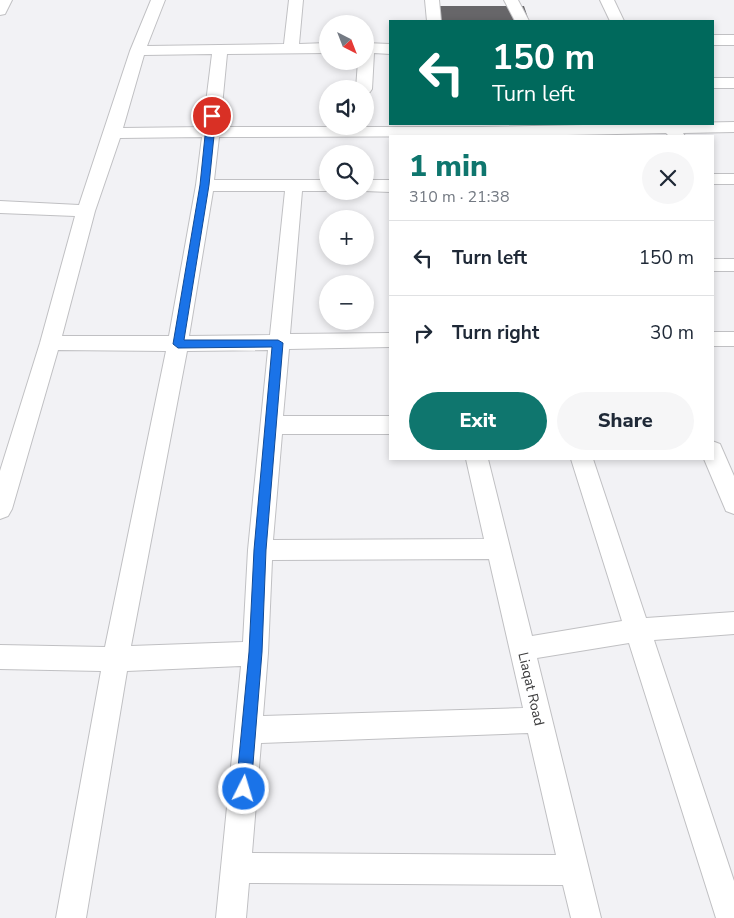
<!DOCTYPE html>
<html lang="en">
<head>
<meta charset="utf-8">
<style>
  :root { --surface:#fff; --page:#f6f6f7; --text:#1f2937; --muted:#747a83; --line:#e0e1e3; --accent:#0f766e }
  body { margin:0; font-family:"Nunito Sans",sans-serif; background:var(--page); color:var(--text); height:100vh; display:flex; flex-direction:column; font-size:19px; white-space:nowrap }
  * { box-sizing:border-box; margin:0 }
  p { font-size:16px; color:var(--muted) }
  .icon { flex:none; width:28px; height:28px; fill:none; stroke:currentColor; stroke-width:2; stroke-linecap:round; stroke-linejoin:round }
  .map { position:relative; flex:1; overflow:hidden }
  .drawer { position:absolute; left:389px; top:135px; width:325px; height:325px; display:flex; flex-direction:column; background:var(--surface); border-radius:0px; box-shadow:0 2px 8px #0003 }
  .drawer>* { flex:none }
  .guide { position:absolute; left:389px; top:20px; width:325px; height:105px; border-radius:0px; box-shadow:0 2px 8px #0003; background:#00695c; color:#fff; overflow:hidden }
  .needle { width:32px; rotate:138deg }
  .buttons { position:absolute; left:319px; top:15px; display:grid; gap:10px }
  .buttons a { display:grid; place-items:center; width:55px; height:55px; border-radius:50%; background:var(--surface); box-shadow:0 2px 8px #0003; font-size:25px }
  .pin { position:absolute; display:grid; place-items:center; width:42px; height:42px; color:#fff; margin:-21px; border:2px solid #fff; border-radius:50%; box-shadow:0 1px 5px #0007 }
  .me { position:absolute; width:55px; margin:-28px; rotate:5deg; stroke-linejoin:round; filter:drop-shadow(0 0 4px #0008) }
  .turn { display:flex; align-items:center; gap:18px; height:105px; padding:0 20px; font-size:22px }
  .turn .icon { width:65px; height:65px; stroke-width:2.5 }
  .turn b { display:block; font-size:35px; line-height:42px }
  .round { display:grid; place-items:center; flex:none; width:52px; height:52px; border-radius:26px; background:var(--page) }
  .overview { display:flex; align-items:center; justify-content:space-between; height:85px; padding:0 20px }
  h1 { font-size:30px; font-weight:800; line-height:38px; color:var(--accent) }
  .button { display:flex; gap:10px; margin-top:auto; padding:10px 20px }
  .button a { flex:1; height:58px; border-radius:30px; background:var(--accent); color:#fff; font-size:20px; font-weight:800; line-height:58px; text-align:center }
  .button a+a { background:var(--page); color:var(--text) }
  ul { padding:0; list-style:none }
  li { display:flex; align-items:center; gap:15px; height:75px; padding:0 20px; border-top:1px solid var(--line) }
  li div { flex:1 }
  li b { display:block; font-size:19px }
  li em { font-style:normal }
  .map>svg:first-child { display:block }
  .building { fill:#676669 }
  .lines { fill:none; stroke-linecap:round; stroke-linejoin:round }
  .street-casing { stroke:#c0c0c3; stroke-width:2 }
  .street { fill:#fff; fill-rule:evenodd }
  .route { fill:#1a73e8; stroke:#114b97 }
  .labels { text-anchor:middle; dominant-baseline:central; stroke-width:5; stroke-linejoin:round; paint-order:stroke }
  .street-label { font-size:14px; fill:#3b3b3c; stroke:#fff }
</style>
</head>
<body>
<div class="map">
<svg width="734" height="918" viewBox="0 0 734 918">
  <rect width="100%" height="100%" fill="#f2f2f5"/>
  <polygon class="building" points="432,6 524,6 529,21 434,21"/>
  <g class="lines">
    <g class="street-casing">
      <g id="street">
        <polygon points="0,0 12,0 5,14 0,15"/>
        <path d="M 151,0 L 165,0 L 147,46 L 284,44 L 289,0 L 303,0 L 299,44 L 328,43 L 328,53 L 227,54 L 220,127 L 480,127 L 734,122 L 734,132 L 683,133 L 685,136 L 669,136 L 666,133 L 517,136 L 219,137 L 214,180 L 328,180 L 328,191 L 329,191 L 302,191 L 290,334 L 390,333 L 390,347 L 289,349 L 283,416 L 390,416 L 390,434 L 282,434 L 273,540 L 484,539 L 466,459 L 488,459 L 532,636 L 622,621 L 571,459 L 593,459 L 646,618 L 734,612 L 734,634 L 654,640 L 734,881 L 734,918 L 716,918 L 629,643 L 537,658 L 601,918 L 571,918 L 563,885 L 249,883 L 246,918 L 216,918 L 241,666 L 127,671 L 86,918 L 56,918 L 101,671 L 0,669 L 0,645 L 105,647 L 166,351 L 58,350 L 12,509 L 8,516 L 0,519 L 0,471 L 40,343 L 75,216 L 0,213 L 0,201 L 79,205 L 130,51 ZM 212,54 L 203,127 L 123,128 L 144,55 ZM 202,137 L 196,185 L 169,336 L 62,336 L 95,211 L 120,138 ZM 213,191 L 285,191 L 270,335 L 189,336 ZM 268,350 L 248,550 L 243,642 L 131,646 L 187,351 ZM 489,559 L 523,708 L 263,716 L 268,653 L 272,560 ZM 528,733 L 556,855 L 252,853 L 261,743 Z"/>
        <polygon points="425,0 439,0 441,21 427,21"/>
        <polygon points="504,0 518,0 529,21 515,21"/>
        <polygon points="600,0 614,0 624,21 610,21"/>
        <rect x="712" y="35" width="22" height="10"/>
        <polygon points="365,43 390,44 390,54 374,53 372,89 370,92 365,94 365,89 356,89 358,61 365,61"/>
        <rect x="712" y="78" width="22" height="10"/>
        <rect x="712" y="174" width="22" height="10"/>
        <polygon points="365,180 390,180 390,192 364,191"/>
        <rect x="712" y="259" width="22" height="12"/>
        <rect x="712" y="332" width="22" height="14"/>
        <polygon points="712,441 720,444 734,476 734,514 726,511 704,459 712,459"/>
      </g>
    </g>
    <use href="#street" class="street"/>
  </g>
  <polygon class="route" points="212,113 216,116 209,185 184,340 278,340 283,343 266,550 262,652 251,789 249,794 244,796 238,794 236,789 249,652 254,550 272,347 178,348 173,344 200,185 207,116"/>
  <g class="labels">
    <g class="street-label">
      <text transform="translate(531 689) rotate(77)">Liaqat Road</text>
    </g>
  </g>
</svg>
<div class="buttons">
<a><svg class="needle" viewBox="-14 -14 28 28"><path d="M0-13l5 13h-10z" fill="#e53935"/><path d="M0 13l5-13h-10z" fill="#747a83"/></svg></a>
<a><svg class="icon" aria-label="sound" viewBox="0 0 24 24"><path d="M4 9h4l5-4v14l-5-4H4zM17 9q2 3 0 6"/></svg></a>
<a><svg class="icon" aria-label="search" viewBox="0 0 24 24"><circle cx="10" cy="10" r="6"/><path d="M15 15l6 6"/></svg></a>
<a>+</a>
<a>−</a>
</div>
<div class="pin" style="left:212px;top:116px;background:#d93025"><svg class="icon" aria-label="arrive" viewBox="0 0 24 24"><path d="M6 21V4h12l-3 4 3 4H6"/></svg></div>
<svg class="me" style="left:244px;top:789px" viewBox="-20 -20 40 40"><circle r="17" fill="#1a73e8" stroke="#fff" stroke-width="3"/><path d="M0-11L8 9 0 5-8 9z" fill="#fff"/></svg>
<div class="guide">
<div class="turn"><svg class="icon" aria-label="left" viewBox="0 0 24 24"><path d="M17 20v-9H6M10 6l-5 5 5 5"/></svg><div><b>150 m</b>Turn left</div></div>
</div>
<section class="drawer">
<div class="overview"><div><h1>1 min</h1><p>310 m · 21:38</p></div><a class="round"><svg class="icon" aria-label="close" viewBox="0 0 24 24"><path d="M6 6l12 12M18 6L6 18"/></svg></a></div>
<ul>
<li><svg class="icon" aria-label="left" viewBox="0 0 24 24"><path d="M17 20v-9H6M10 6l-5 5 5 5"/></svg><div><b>Turn left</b></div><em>150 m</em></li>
<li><svg class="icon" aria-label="right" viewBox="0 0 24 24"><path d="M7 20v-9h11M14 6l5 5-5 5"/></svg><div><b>Turn right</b></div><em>30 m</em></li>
</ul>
<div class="button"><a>Exit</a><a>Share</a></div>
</section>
</div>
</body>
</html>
